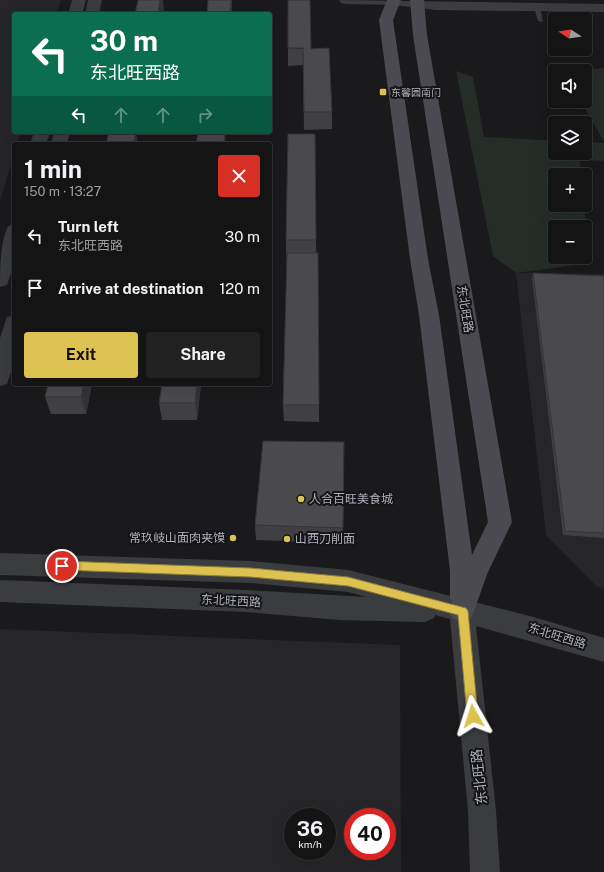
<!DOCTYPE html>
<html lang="en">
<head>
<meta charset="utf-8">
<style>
  :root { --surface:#141415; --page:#212122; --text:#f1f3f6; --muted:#9d9ea0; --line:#333334; --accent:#ddc151 }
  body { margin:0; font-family:"Public Sans","Noto Sans SC",sans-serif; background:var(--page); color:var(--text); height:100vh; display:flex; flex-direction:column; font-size:15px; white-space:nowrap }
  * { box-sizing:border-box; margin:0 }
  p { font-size:13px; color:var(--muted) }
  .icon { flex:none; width:22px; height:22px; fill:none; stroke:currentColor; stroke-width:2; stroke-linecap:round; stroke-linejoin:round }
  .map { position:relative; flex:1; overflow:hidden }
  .details { position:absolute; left:12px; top:142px; width:260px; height:244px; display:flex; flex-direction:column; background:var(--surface); border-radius:4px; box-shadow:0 4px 16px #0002,0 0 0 1px var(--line) }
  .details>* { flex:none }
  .hud { position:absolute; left:12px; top:12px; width:260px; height:122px; border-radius:4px; box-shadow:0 4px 16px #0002,0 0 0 1px var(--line); background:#0b6e4f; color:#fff; overflow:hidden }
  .needle { width:26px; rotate:282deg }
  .tools { position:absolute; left:548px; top:12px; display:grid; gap:8px }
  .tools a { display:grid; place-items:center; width:44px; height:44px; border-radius:4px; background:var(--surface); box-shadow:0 4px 16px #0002,0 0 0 1px var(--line); font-size:20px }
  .speed { position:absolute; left:284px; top:808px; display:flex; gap:8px; font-size:20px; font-weight:700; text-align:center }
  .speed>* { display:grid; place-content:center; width:52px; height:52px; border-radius:50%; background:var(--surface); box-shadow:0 4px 16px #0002,0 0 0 1px var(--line); line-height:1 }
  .speed small { font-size:10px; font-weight:400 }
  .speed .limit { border:6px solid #d22; background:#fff; color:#111 }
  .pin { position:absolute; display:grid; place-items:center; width:34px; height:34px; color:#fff; margin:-17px; border:2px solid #fff; border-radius:50%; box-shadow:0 1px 4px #0007 }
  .me { position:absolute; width:44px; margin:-22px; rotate:354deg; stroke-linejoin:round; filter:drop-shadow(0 0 3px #0008) }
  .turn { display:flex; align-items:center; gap:14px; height:84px; padding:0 12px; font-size:18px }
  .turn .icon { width:52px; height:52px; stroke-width:2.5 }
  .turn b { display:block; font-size:28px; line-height:34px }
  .lanes { display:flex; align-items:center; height:38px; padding:0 12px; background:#0003; justify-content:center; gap:20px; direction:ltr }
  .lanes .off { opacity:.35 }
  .round { display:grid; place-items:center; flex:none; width:42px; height:42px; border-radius:4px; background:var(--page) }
  .summary { display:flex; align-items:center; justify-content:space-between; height:68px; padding:0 12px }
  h1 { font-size:24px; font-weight:700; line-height:30px }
  .cta { display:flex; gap:8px; margin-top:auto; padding:8px 12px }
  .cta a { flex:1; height:46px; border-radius:4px; background:var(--accent); color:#111; font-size:16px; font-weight:700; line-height:46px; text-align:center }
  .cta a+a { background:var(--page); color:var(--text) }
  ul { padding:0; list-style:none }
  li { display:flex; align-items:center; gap:12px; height:52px; padding:0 12px }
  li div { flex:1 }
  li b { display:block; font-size:15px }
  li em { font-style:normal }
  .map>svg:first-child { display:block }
  .built { fill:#262629; fill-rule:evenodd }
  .green { fill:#262d28; fill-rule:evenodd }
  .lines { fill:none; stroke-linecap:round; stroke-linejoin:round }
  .service { fill:#3b3c40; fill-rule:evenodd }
  .tertiary { fill:#3b3c40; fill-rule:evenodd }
  .secondary { fill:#4a4a50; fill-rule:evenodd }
  .wall { fill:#404043 }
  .shaded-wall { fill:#343437 }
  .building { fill:#4a4a4e; stroke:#343437 }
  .route { fill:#ddc151; stroke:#907d35 }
  .poi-dot { fill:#ddc151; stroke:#151517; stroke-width:1.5 }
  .labels { text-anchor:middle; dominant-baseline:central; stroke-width:4; stroke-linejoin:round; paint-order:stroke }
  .far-poi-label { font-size:10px; fill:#aeb0ba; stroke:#151517; text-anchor:start }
  .street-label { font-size:12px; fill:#aeb0ba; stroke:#151517 }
  .poi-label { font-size:12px; fill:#aeb0ba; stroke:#151517; text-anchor:start }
  .near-street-label { font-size:14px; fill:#aeb0ba; stroke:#151517 }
</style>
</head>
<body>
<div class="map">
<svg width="604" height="872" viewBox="0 0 604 872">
  <rect width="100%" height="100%" fill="#1a1a1c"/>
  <g class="built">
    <polygon points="0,0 61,0 56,14 14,14 14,132 21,132 17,144 14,144 14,155 0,201"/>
    <polygon points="516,273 604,274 604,589 596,586 546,535"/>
    <path d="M 0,629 L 400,645 L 401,872 L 0,872 ZM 293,817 L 327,817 L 327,851 L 293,851 ZM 353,817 L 387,817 L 387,851 L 353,851 Z"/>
  </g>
  <g class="green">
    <polygon points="604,68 604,142 581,101 585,101 585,71 579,71 579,70"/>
    <path d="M 456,71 L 473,77 L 484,137 L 555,141 L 555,153 L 585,153 L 585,142 L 604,143 L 604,161 L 580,160 L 581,175 L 555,175 L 555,205 L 584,205 L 590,263 L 516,273 L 493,256 ZM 555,227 L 585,227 L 585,257 L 555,257 Z"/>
  </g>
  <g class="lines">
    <g class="service">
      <polygon points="537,5 540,7 543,22 538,21 534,7"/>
      <polygon points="568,7 572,7 577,19 571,19"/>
    </g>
    <g class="tertiary">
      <polygon points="72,0 86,0 82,14 68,14"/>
      <polygon points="88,0 102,0 99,14 85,14"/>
      <polygon points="339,0 604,4 604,12 436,10 394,5 346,4 341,3"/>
      <polygon points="34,132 50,132 46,144 30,144"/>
      <polygon points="54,132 70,132 67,144 51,144"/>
      <path d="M 14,224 L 14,264 L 7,285 L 0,287 C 0,267 0,243 8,226 Z"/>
      <polygon points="14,315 14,363 7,384 0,386 0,338 7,317"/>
      <polygon points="0,553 250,561 348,570 530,616 604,638 604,662 476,626 496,811 500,872 470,872 468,811 450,619 435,615 434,618 425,622 340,620 246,612 0,602 0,580 246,590 367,597 348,592 250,583 0,575"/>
    </g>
    <polygon class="secondary" points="387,0 401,0 393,20 428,259 439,315 472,555 488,522 413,35 410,0 424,0 427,35 512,522 488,572 471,619 462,623 453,619 449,611 452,603 450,596 450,571 419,315 410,259 379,20"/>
  </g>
  <g class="wall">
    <polygon points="288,48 311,49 332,112 332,129 304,130 303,65 288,66"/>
    <polygon points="286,240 316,240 319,405 319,422 284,421 283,405 287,254 286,254"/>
    <polygon points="533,273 604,276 604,538 563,535 532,278"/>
    <polygon points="92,384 86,414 51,414 45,397"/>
    <polygon points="201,384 197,420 162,420 159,403"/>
    <polygon points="255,525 343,528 342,543 256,540"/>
  </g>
  <g class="shaded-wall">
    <polygon points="160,0 163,0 164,8 163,14 158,14"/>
    <polygon points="231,0 232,0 232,14 230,14"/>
    <polygon points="136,133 138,144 133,144"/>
    <polygon points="225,134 226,144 224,144"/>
    <polygon points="84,384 92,384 86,414 81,397"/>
    <polygon points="197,384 201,384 197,420 195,403"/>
  </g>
  <g class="building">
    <polygon points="138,0 160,0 158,14 135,14"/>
    <polygon points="208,0 231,0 230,14 207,14"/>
    <polygon points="288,0 310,0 311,49 329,48 332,112 304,112 303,48 288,48"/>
    <polygon points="109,132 136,133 133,144 106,144"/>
    <polygon points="198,134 225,134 224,144 196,144"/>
    <polygon points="288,134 315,134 316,240 286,240"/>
    <polygon points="287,253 318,253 319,405 283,405"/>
    <polygon points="533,273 604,276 604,533 565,531"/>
    <polygon points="48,384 84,384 81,397 45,397"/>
    <polygon points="162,384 197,384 195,403 159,403"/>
    <polygon points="263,441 344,442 343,528 255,525"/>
  </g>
  <polygon class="route" points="62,561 250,568 348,577 462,607 466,608 468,611 478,716 477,720 473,721 469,720 467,716 458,615 348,586 250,577 62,570 59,569 57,566 59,563"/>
  <g class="poi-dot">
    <rect x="379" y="88" width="8" height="8" rx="2"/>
    <circle cx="301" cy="499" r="4"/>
    <circle cx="233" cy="538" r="4"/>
    <circle cx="287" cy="539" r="4"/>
  </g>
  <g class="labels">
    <g class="far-poi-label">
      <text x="391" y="92">东馨园南门</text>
    </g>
    <g class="street-label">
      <text transform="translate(465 309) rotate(81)">东北旺路</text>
      <text transform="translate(231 601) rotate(3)">东北旺西路</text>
      <text transform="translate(557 636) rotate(17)">东北旺西路</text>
    </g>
    <g class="poi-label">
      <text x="309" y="499">人合百旺美食城</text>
      <text x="225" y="538" text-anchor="end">常玖岐山面肉夹馍</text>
      <text x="295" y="539">山西刀削面</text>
    </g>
    <g class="near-street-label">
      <text transform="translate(479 777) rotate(-96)">东北旺路</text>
    </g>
  </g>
</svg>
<div class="tools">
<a><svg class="needle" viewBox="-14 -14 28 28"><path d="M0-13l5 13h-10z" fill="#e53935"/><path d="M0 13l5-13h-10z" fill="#9d9ea0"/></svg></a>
<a><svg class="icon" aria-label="sound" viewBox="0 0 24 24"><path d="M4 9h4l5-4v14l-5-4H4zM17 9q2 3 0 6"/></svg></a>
<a><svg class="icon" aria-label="layers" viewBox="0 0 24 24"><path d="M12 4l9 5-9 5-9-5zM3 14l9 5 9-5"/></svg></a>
<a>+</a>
<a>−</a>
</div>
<div class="speed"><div>36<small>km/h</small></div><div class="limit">40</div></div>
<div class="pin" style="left:62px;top:566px;background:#d93025"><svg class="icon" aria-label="arrive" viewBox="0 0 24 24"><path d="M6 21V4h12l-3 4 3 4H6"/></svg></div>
<svg class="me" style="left:473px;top:716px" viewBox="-20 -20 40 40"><path d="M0-17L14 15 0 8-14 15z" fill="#ddc151" stroke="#fff" stroke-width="4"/></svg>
<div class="hud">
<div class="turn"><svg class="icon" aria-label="left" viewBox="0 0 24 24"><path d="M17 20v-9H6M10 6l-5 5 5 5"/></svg><div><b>30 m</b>东北旺西路</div></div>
<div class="lanes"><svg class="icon" aria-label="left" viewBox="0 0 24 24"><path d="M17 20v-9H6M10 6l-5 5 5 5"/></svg><svg class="icon off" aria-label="ahead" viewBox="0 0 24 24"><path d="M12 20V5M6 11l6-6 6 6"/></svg><svg class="icon off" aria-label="ahead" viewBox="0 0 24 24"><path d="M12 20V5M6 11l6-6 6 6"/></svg><svg class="icon off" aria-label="right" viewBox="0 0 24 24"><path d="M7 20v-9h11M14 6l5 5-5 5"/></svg></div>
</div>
<section class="details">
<div class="summary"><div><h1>1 min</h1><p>150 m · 13:27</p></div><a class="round" style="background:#d93025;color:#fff"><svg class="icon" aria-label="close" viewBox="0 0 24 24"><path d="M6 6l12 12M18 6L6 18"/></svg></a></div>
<ul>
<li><svg class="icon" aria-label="left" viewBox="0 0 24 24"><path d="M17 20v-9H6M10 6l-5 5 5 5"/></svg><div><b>Turn left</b><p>东北旺西路</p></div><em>30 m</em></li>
<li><svg class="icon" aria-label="arrive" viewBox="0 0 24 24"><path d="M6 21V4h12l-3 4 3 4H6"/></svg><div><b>Arrive at destination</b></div><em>120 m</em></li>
</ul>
<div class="cta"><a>Exit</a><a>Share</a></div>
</section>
</div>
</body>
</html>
